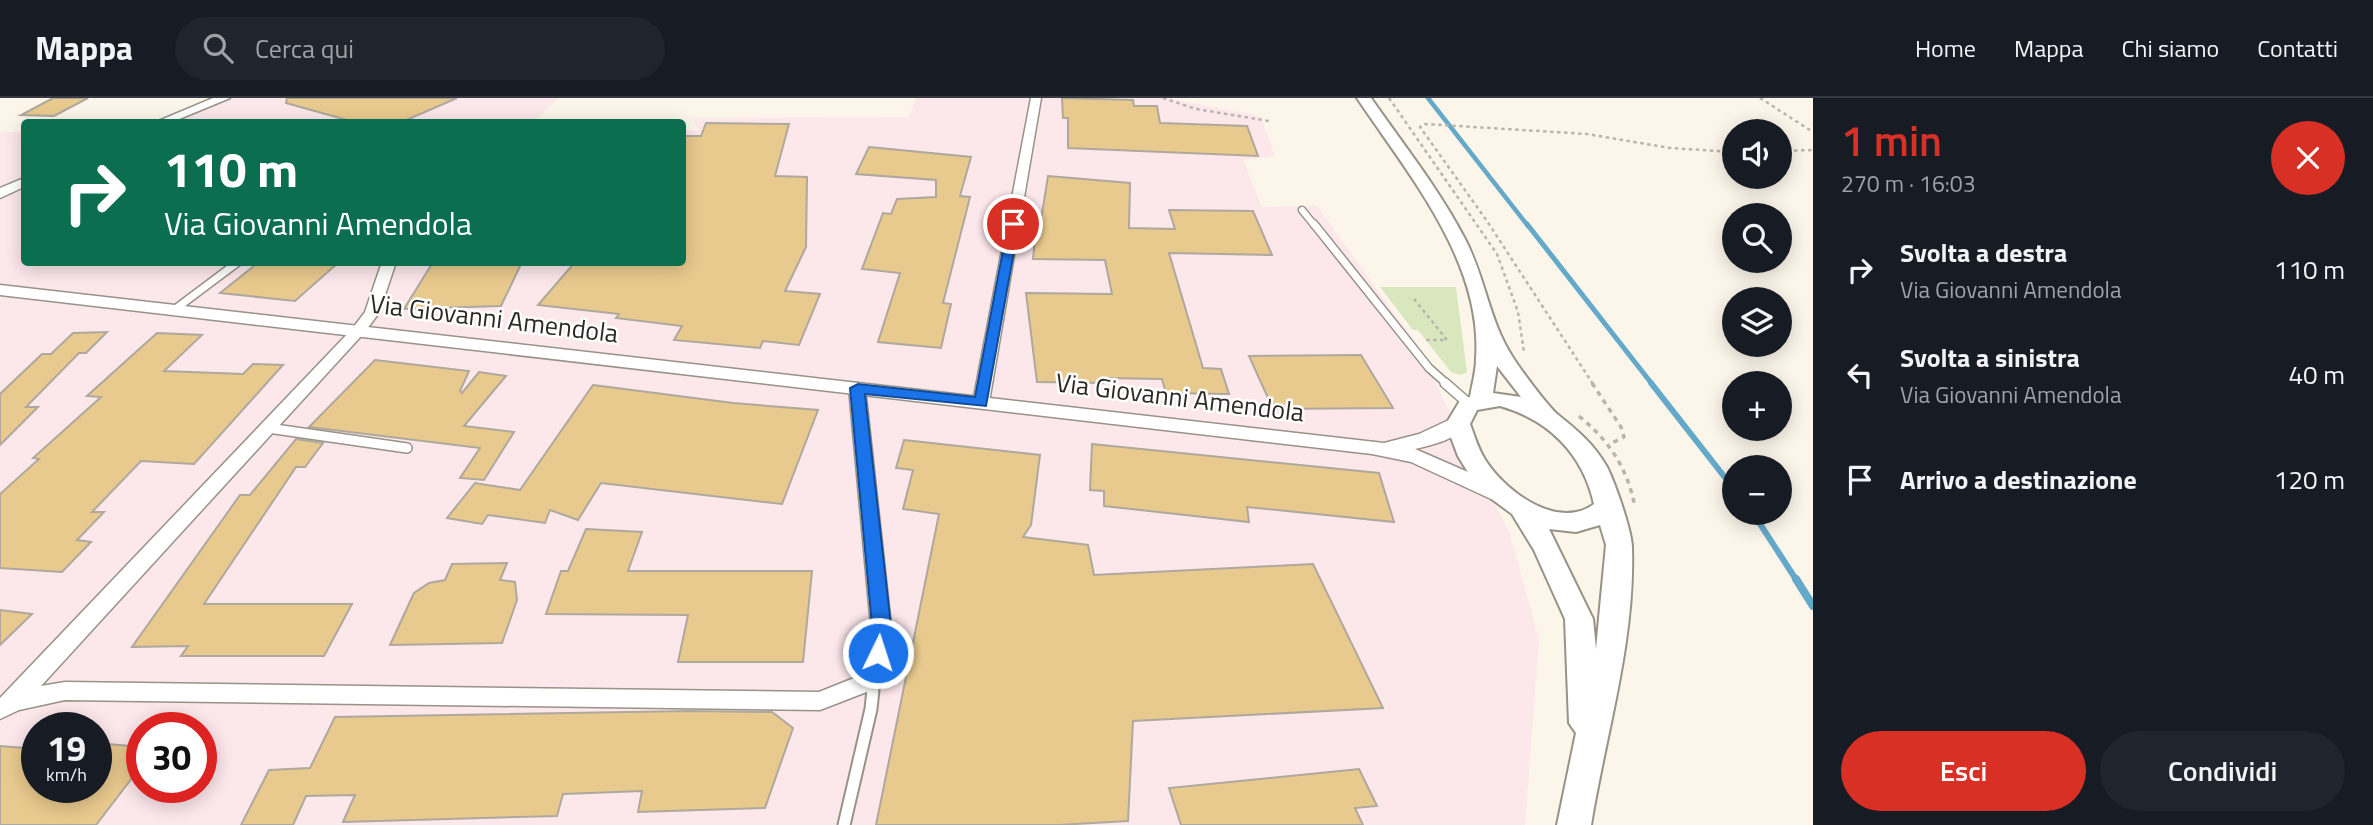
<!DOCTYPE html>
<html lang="it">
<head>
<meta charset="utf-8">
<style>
  :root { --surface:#171b24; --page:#20242c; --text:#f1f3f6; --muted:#9ea1a6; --line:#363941; --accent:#d93025 }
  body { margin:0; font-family:"Titillium Web",sans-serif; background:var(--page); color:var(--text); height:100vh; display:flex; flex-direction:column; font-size:26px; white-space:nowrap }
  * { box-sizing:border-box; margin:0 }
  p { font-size:23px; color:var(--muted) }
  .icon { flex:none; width:38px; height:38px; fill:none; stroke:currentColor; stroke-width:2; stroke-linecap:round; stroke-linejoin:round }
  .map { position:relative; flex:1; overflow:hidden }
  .panel { display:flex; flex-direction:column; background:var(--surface); width:560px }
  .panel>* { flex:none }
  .hud { position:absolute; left:21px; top:21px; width:665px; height:147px; border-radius:7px; box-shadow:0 4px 18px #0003; background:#0b6e4f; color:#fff; overflow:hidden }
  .controls { position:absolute; left:1722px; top:21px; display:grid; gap:14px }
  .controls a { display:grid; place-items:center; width:70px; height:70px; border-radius:50%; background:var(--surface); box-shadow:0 4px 18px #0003; font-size:35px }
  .speed { position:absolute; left:21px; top:614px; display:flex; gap:14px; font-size:35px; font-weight:700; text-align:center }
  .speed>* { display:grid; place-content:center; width:91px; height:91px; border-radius:50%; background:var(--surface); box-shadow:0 4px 18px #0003; line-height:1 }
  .speed small { font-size:18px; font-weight:400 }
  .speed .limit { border:10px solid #d22; background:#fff; color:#111 }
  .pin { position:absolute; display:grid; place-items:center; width:60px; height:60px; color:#fff; margin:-30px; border:4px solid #fff; border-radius:50%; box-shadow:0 2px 7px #0007 }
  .me { position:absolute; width:77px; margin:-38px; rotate:4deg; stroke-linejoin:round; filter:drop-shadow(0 0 5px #0008) }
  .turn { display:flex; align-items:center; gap:24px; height:147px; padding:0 28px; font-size:32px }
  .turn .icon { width:91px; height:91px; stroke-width:2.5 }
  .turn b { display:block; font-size:49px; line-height:60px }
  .round { display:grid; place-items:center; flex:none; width:74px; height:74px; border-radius:37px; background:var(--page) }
  .overview { display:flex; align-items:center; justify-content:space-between; height:119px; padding:0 28px }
  h1 { font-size:42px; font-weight:600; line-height:52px; color:var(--accent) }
  .button { display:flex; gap:14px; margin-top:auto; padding:14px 28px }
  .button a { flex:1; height:80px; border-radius:42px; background:var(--accent); color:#fff; font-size:28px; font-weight:600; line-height:80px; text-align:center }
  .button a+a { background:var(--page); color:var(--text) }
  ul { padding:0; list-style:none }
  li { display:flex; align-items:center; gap:21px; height:105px; padding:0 28px }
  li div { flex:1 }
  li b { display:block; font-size:26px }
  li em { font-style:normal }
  header { display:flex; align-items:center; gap:42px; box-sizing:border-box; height:98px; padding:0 35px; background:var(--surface); border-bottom:2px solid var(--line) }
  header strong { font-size:33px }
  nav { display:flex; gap:38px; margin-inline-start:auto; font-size:24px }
  .search { width:490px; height:63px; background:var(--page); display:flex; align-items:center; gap:18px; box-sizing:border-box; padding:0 24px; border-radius:38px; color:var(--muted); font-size:26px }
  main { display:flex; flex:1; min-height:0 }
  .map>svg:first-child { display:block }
  .industrial { fill:#fce7eb; fill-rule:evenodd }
  .green { fill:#d9e7bf }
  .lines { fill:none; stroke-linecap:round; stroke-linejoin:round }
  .stream-far3 { stroke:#64a9c9; stroke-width:4.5 }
  .stream-far2 { stroke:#64a9c9; stroke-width:5 }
  .stream-far1 { stroke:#64a9c9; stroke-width:6 }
  .stream { stroke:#64a9c9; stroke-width:8 }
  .building { fill:#e9ca8e; stroke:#aea89d; stroke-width:2 }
  .service-far3-casing { stroke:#989287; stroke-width:9 }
  .service-far2-casing { stroke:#989287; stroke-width:10 }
  .service-far1-casing { stroke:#989287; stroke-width:12 }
  .service-casing { stroke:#989287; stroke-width:15 }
  .minor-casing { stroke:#989287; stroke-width:3 }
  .tertiary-casing { stroke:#989287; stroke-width:3 }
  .secondary-casing { stroke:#989287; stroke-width:4 }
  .path-far1 { stroke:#bab5ab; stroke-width:2.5; stroke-dasharray:3.5 3.5; stroke-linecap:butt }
  .path { stroke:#bab5ab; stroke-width:3.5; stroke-dasharray:5 5; stroke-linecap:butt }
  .service-far3 { stroke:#fff; stroke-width:6 }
  .service-far2 { stroke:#fff; stroke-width:7 }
  .service-far1 { stroke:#fff; stroke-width:9 }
  .service { stroke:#fff; stroke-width:11 }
  .minor { fill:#fff; fill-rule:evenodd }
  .tertiary { fill:#fff; fill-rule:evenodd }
  .secondary { fill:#fff; fill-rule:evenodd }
  .route { fill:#1a73e8; stroke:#114b97; stroke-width:2 }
  .labels { text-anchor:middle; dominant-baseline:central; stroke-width:5; stroke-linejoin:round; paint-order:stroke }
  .street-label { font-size:26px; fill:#2c2a25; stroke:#fff }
</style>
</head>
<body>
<header>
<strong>Mappa</strong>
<div class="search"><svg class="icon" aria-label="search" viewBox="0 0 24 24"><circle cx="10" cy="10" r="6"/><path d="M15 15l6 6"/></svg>Cerca qui</div>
<nav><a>Home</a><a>Mappa</a><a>Chi siamo</a><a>Contatti</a></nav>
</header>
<main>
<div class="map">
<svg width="1813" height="727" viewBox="0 0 1813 727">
  <rect width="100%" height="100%" fill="#fcf6ea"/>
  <g class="industrial">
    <polygon points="234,0 559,0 533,24 172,24"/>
    <path d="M 916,0 L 1165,0 L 1260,18 L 1275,58 L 1243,62 L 1262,109 L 1317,108 L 1417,247 L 1510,437 L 1539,541 L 1525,727 L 0,727 L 0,33 L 24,35 L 24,164 L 682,164 L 683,33 L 698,32 L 693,20 L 909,19 ZM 37,630 L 96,630 L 96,690 L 37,690 ZM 142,630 L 201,630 L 201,690 L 142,690 Z"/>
  </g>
  <polygon class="green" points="1380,189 1456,189 1467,274 1461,277 1451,274 1418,232 1413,232"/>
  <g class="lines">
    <polyline class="stream-far3" points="1428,0 1528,128"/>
    <polyline class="stream-far2" points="1527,126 1652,286"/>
    <g class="stream-far1">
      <polyline points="1651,285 1734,391"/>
      <polyline points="1753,415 1797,483"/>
    </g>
    <polyline class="stream" points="1796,481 1813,508"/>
  </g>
  <g class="building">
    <polygon points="53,0 88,0 54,18 21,17"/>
    <polygon points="287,0 457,0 402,24 354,24 286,5"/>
    <polygon points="1062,0 1133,2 1134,8 1157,8 1160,25 1247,28 1258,58 1068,50 1068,20 1063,20"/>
    <polygon points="706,25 789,26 775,78 807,79 806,149 785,193 820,196 799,247 763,243 760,250 674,242 682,228 616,220 619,216 538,207 575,164 682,164 682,38 701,38"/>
    <polygon points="869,49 971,59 960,98 970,99 943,205 951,206 941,250 878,244 900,175 862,171 883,115 891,116 897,101 936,99 936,82 856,76"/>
    <polygon points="1048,78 1130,85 1129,130 1175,131 1169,112 1253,113 1272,157 1169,155 1203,270 1221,271 1229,296 1166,295 1162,281 1102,280 1103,285 1037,284 1026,195 1112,196 1105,162 1033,161 1036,128 1040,128"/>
    <polygon points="259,164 339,164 295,203 220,195"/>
    <polygon points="433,164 522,164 501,208 404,211"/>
    <polygon points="107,234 86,255 79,255 26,309 38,309 0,347 0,296 42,256 51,256 73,235"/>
    <polygon points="157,235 202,237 164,273 243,276 253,266 283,267 194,366 141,363 92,414 104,414 77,442 91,444 62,474 0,470 0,396 39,361 33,360 101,299 87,298"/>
    <polygon points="1361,257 1393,310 1273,311 1249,258"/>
    <polygon points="375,262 469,273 460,293 462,295 479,274 506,278 464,328 514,334 484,382 460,380 480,350 309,329"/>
    <polygon points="593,287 733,305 818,312 782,406 601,385 578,422 550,412 545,425 488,417 482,426 447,420 475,385 520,392"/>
    <polygon points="296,341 323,345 305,369 296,369 204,506 352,506 324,558 181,558 188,548 132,549 240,397 250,397"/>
    <polygon points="904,342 1040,357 1031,427 1023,439 1088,447 1094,477 1313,466 1383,610 1133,623 1128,723 1058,727 876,727 939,416 903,411 913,372 896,370"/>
    <polygon points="1092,346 1379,375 1394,424 1247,409 1249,424 1104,408 1104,393 1090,392"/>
    <polygon points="586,431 642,434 628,473 812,473 803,564 678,564 688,517 546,516 561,473 568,473"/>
    <polygon points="507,465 500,482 515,484 517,502 502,545 390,547 414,495 429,485 445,482 452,466"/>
    <polygon points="0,512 32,516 0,547"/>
    <polygon points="687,613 772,614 793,630 765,710 638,714 642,693 563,696 557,718 343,724 355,697 306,698 293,727 241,727 269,672 310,670 335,619"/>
    <polygon points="96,645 142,649 142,667 96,727 0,727 0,648 37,651 37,690 96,690"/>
    <polygon points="1359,671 1377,708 1355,710 1363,727 1181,727 1169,690"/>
  </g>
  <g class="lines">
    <g class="service-far3-casing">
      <polyline id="service-far3" points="1302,112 1315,128"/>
    </g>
    <g class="service-far2-casing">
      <g id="service-far2">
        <polyline points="1314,126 1429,270 1447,286"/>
        <polyline points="174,212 238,164"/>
      </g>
    </g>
    <g class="service-far1-casing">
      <g id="service-far1">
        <polyline points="1445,285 1469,306"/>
        <polyline points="268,330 407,350"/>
      </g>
    </g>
    <g class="service-casing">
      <polyline id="service" points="844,727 871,611 874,582"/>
    </g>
    <g class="minor-casing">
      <g id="minor">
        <polygon points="1031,0 1041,0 989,304 981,309 973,304"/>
        <polygon points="382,164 396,164 379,215 363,236 41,588 65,584 819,594 864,576 871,528 849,290 857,285 865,290 891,528 885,582 882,588 820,612 65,602 19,612 0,621 0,600 353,230 365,214"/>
      </g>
    </g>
    <g class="tertiary-casing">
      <g id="tertiary">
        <polygon points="213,0 230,0 172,24 156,24"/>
        <polygon points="24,80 24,89 0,100 0,90"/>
        <path d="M 0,187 L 1384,345 L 1419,336 L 1451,321 L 1465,321 L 1468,326 C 1458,341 1432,347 1415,351 L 1507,391 L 1510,396 L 1507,401 L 1499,404 L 1491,401 L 1411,364 L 1372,356 L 0,197 Z"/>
      </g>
    </g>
    <g class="secondary-casing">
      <path id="secondary" d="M 1357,0 L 1371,0 C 1403,46 1439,91 1465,141 C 1485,179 1489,222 1512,258 C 1520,271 1547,307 1557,316 C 1577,332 1594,346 1607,369 C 1615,385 1632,433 1632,450 C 1635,544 1606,635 1591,727 L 1557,727 L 1576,635 L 1569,625 L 1565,521 L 1534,452 L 1512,416 L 1493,402 L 1472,381 L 1458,358 L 1446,326 L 1461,301 L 1470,299 C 1472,286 1476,274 1476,261 C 1483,164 1408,76 1357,0 ZM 1497,268 L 1521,299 L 1493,295 ZM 1500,308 C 1549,322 1583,356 1594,406 C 1559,432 1509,396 1488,366 C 1479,354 1475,339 1470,326 L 1477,312 ZM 1600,427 L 1606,447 L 1596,551 L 1593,521 L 1549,431 L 1576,434 Z"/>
    </g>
    <g class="path-far1">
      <polyline points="1163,0 1196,11 1269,23"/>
      <polyline points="1389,0 1497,156 1518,214 1524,254"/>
      <polyline points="1760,0 1813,34"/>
      <polyline points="1780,53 1813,52"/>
      <polyline points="1414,201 1447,242 1423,242"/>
      <polyline points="1593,286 1487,123 1420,29 1425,26 1587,36 1670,50 1734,54"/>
    </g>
    <g class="path">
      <polyline points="1592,285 1621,329 1624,339 1612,345"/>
      <path d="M 1579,318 C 1610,344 1627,369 1635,409"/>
    </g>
    <use href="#service-far3" class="service-far3"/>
    <use href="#service-far2" class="service-far2"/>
    <use href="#service-far1" class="service-far1"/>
    <use href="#service" class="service"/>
    <use href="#minor" class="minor"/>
    <use href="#tertiary" class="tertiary"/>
    <use href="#secondary" class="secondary"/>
  </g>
  <polygon class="route" points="1013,123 1019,126 986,308 865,296 891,528 885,561 878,563 871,561 868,555 872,528 850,290 858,286 975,299 1008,126"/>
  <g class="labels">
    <g class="street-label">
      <text transform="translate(494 220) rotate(7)">Via Giovanni Amendola</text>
      <text transform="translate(1180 299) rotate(7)">Via Giovanni Amendola</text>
    </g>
  </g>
</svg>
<div class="controls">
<a><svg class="icon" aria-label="sound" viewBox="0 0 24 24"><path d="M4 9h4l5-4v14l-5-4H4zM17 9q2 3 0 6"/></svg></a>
<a><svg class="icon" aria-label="search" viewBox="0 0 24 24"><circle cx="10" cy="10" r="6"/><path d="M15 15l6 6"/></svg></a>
<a><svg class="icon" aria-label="layers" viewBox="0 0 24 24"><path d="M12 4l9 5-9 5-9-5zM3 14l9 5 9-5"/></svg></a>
<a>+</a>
<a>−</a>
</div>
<div class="speed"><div>19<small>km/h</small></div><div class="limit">30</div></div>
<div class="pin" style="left:1013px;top:126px;background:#d93025"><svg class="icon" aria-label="arrive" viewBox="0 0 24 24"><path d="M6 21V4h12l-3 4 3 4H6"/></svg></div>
<svg class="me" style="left:878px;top:555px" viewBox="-20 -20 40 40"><circle r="17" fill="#1a73e8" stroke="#fff" stroke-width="3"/><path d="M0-11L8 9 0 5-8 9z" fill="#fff"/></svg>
<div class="hud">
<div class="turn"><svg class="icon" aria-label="right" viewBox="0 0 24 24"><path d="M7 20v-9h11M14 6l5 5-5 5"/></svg><div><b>110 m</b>Via Giovanni Amendola</div></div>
</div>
</div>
<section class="panel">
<div class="overview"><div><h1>1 min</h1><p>270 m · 16:03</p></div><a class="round" style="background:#d93025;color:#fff"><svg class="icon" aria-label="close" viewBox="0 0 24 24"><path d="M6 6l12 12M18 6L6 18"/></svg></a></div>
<ul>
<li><svg class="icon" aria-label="right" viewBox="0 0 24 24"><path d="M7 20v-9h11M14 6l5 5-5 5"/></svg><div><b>Svolta a destra</b><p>Via Giovanni Amendola</p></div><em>110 m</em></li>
<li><svg class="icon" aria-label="left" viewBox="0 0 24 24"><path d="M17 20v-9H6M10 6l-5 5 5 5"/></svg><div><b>Svolta a sinistra</b><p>Via Giovanni Amendola</p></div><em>40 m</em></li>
<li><svg class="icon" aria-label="arrive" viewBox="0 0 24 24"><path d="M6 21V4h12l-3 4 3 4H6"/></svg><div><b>Arrivo a destinazione</b></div><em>120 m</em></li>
</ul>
<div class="button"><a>Esci</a><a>Condividi</a></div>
</section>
</main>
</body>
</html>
